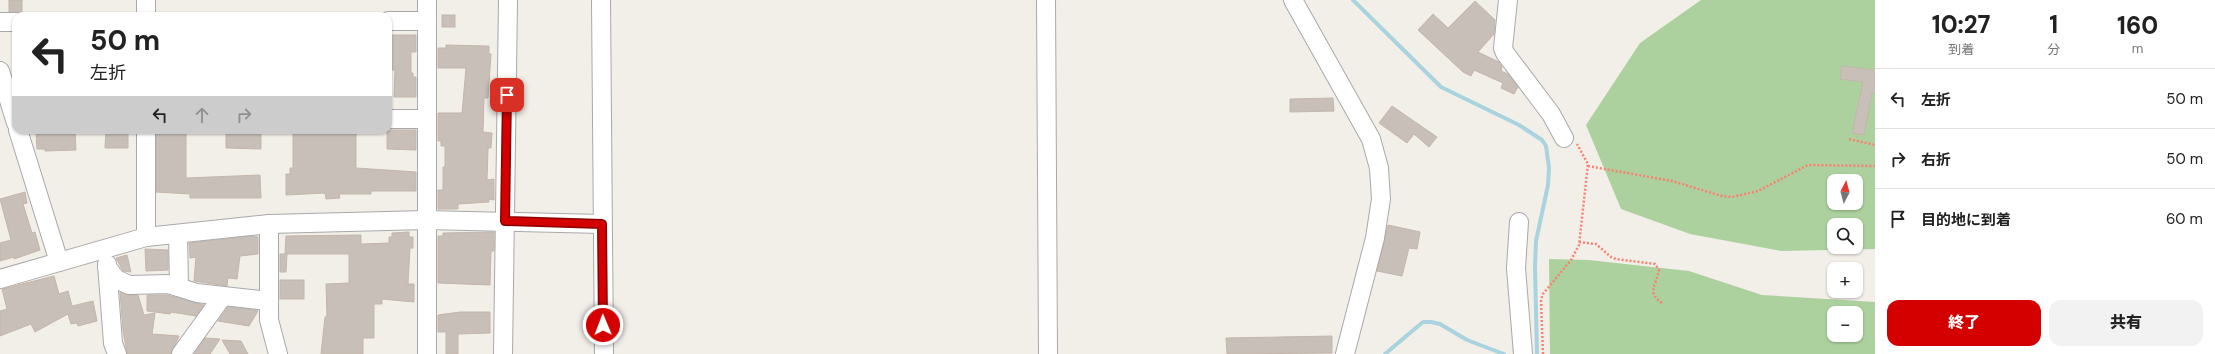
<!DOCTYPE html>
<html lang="ja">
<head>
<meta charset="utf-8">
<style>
  :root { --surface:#fff; --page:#f2f2f2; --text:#222; --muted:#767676; --line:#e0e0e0; --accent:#d40000 }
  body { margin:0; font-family:"DM Sans","Noto Sans JP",sans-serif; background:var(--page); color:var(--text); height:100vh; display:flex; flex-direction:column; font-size:15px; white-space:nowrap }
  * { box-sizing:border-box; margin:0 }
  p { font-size:13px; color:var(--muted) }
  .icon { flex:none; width:22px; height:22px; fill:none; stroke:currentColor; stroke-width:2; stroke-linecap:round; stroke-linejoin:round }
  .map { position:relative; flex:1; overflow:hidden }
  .sheet { display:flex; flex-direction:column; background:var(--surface); width:340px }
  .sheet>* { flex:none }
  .banner { position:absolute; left:12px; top:12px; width:380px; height:122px; border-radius:12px; box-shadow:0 1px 3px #0004; background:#fff; color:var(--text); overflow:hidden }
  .needle { width:26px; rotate:6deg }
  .buttons { position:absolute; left:1827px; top:174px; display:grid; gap:8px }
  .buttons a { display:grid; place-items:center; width:36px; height:36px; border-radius:8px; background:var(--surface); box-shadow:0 1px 3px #0004; font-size:20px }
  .pin { position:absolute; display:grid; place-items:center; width:34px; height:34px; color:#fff; margin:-17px; border-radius:8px; box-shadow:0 2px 6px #0006 }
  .me { position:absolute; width:44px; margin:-22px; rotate:359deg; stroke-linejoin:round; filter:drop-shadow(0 0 3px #0008) }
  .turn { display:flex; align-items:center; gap:14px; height:84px; padding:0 12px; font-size:18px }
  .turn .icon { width:52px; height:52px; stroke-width:2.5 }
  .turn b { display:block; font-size:28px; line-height:34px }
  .lanes { display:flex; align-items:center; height:38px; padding:0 12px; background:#0003; justify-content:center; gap:20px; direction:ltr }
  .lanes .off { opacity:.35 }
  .eta { display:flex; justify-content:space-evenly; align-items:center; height:68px; text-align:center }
  .eta b { font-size:24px; font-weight:800; line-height:28px }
  .cta { display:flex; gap:8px; margin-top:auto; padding:8px 12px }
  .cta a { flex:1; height:46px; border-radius:12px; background:var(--accent); color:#fff; font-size:16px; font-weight:800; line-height:46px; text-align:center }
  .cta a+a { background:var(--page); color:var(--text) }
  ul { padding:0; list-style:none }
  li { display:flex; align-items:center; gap:12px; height:60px; padding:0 12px; border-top:1px solid var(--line) }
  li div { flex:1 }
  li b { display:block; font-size:15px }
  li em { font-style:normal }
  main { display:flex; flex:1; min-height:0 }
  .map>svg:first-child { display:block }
  .forest { fill:#add19e; fill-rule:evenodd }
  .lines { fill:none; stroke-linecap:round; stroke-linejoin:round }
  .stream { stroke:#aad3df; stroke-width:4 }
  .building { fill:#c7bfb8; stroke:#c4b6ab }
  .minor-casing { stroke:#a9a9a9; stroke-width:20 }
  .path { stroke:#fa8072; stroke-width:2.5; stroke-dasharray:2 2; stroke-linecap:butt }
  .minor { stroke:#fff; stroke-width:18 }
  .route-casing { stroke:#8a0000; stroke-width:10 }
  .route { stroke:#d40000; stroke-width:7 }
</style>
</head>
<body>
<main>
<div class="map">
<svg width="1875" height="354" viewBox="0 0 1875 354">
  <rect width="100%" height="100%" fill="#f2efe9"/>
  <g class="forest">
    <path d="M 1701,0 L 1875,0 L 1875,249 L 1781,251 L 1690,234 L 1621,209 L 1586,125 L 1640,43 ZM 1834,181 L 1856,181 L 1856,203 L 1834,203 ZM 1834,225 L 1856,225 L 1856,247 L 1834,247 Z"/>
    <path d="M 1549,259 L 1589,260 L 1689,271 L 1762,295 L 1875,302 L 1875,354 L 1550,354 ZM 1834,313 L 1856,313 L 1856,335 L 1834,335 Z"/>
  </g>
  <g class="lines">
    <g class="stream">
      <polyline points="1353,0 1441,87 1519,125 1542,140 1546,146 1549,168 1548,185 1536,241 1535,267 1537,354"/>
      <polyline points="1385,354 1423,322 1431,322 1440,324 1467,340 1504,354"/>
    </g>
  </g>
  <g class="building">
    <rect x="9" y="0" width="13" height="12"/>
    <polygon points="1475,1 1495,20 1494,34 1478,52 1499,62 1502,67 1501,71 1508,74 1518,87 1514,94 1501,88 1503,83 1474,70 1471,76 1463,72 1418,30 1433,14 1448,28"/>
    <rect x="442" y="15" width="13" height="12"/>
    <polygon points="391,35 416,35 416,52 411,52 411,73 413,73 413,77 416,77 416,97 394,97 395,70 391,70"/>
    <polygon points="446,45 489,46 489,54 491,54 488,98 484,98 483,132 492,133 491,148 488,148 487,180 494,179 494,200 489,199 489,202 458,204 458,209 438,209 438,190 443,190 443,167 445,167 445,146 441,146 441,141 438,141 438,113 462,113 466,68 438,68 438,48 446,48"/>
    <polygon points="1842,66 1875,70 1875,93 1872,93 1864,135 1852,133 1863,82 1840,79"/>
    <polygon points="1333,98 1334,111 1290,112 1290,99"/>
    <polygon points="1392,106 1437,137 1429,147 1414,134 1407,143 1379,123"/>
    <polygon points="75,130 76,150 45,151 45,149 37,149 36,132"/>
    <polygon points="106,130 128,130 128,148 105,148"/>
    <polygon points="156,130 186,130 186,178 260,175 261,198 190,198 190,194 156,192"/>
    <polygon points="226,130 261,130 261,149 226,148"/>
    <polygon points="293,130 356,130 356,168 416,172 416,191 371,191 371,194 339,194 340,198 326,199 325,193 286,195 286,174 290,174 290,168 293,168"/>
    <polygon points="387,130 416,130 416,150 387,149"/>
    <polygon points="25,192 27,203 23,204 32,233 35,232 40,250 14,259 14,257 0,261 0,243 11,240 0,199"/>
    <polygon points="1388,225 1420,232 1417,249 1409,248 1402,276 1377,271"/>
    <polygon points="409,232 409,237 413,237 413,248 410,248 408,284 414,284 414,302 382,299 382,304 374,304 374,338 363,338 363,354 321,354 325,317 327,316 326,284 349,283 349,254 285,254 286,236 361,235 361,244 389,243 389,237 392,237 392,233"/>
    <polygon points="494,232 494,251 491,251 490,285 438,283 438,236 443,236 443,233"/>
    <polygon points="252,236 258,237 258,254 240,256 237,279 228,278 227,286 194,281 196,257 190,258 189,243"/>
    <polygon points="145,249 168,250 168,270 146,271"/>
    <polygon points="280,254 287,254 286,272 280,272"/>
    <polygon points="127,255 131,272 123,271 116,258"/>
    <polygon points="54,276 59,294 68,291 72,306 93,301 97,321 78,326 77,323 71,324 68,314 35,332 31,324 0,336 0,311 7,309 2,289"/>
    <rect x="280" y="280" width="24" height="19"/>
    <polygon points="120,292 129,295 138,295 144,315 155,313 152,334 179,336 171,354 127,354 123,330"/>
    <polygon points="147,295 167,295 204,305 196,316 171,312 170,314 147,311"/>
    <polygon points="228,307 256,310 258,311 249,326 218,321"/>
    <polygon points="460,312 490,312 490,333 458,334 458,354 446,354 446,332 438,332 438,315"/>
    <polygon points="1332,336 1332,353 1227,354 1226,338"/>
    <polygon points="205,338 220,339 210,354 194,354"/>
    <polygon points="222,340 241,341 248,354 230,354"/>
  </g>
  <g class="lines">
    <g class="minor-casing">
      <g id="minor">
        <polyline points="146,0 146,16"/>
        <polyline points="427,0 427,354"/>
        <polyline points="601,0 604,354"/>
        <polyline points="1046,0 1048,354"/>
        <polyline points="1293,0 1371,139 1379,168 1381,199 1375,238 1345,354"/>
        <polyline points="1508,0 1503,48 1505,53 1551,114 1564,138"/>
        <polyline points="388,21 427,21"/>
        <polyline points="0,22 16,22"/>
        <polyline points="0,71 16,123"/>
        <polyline points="388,119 426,119"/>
        <polyline points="18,130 59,262"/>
        <polyline points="146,130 146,237"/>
        <polyline points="1519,222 1516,268 1523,354"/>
        <polyline points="269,224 269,320 278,354"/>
        <polyline points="178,234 179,287"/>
        <polyline points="107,264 113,343 117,354"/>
        <polyline points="107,267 116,279 129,285 168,284 197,293 268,301"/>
        <polyline points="0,279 146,237 269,224 426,220 602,224"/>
        <polyline points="181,354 223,296"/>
        <polyline points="503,354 508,0"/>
      </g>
    </g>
    <g class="path">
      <polyline points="1849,139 1875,145"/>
      <polyline points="1588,166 1672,181 1722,196 1732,197 1758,191 1808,165 1875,166"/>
      <path d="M 1579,242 L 1596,244 L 1611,257 L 1616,259 L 1655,264 L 1659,270 C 1656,286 1646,292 1663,304"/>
      <polyline points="1543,354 1541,300 1543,294 1571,260 1579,245 1588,164 1577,144"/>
    </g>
    <use href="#minor" class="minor"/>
  </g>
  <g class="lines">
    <g class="route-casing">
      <polyline id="route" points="507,95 505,221 602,224 603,325"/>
    </g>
    <use href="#route" class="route"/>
  </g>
</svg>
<div class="buttons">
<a><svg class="needle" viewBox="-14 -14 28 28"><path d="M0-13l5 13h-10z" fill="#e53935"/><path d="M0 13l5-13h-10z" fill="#767676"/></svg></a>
<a><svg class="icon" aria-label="search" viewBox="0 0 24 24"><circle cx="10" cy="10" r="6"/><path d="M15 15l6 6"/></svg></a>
<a>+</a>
<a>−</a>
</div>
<div class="pin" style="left:507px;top:95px;background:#d93025"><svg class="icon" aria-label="arrive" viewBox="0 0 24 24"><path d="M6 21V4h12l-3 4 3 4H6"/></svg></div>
<svg class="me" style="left:603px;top:325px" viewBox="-20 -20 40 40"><circle r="17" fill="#d40000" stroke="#fff" stroke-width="3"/><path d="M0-11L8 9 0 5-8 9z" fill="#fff"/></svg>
<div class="banner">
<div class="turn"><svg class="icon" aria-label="left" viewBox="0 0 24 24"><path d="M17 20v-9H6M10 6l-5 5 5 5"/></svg><div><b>50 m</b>左折</div></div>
<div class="lanes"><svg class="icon" aria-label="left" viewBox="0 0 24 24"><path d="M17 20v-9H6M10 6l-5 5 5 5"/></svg><svg class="icon off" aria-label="ahead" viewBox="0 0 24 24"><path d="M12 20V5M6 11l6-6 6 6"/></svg><svg class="icon off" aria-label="right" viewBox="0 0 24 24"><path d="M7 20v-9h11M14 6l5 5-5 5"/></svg></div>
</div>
</div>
<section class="sheet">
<div class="eta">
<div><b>10:27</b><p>到着</p></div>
<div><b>1</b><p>分</p></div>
<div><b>160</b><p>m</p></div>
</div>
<ul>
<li><svg class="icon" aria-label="left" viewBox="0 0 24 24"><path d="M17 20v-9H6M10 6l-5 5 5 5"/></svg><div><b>左折</b></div><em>50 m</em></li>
<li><svg class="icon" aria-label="right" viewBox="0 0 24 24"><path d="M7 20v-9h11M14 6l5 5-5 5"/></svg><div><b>右折</b></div><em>50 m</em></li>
<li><svg class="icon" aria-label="arrive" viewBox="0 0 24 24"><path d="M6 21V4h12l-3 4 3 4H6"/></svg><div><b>目的地に到着</b></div><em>60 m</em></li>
</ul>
<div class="cta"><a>終了</a><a>共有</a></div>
</section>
</main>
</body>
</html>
